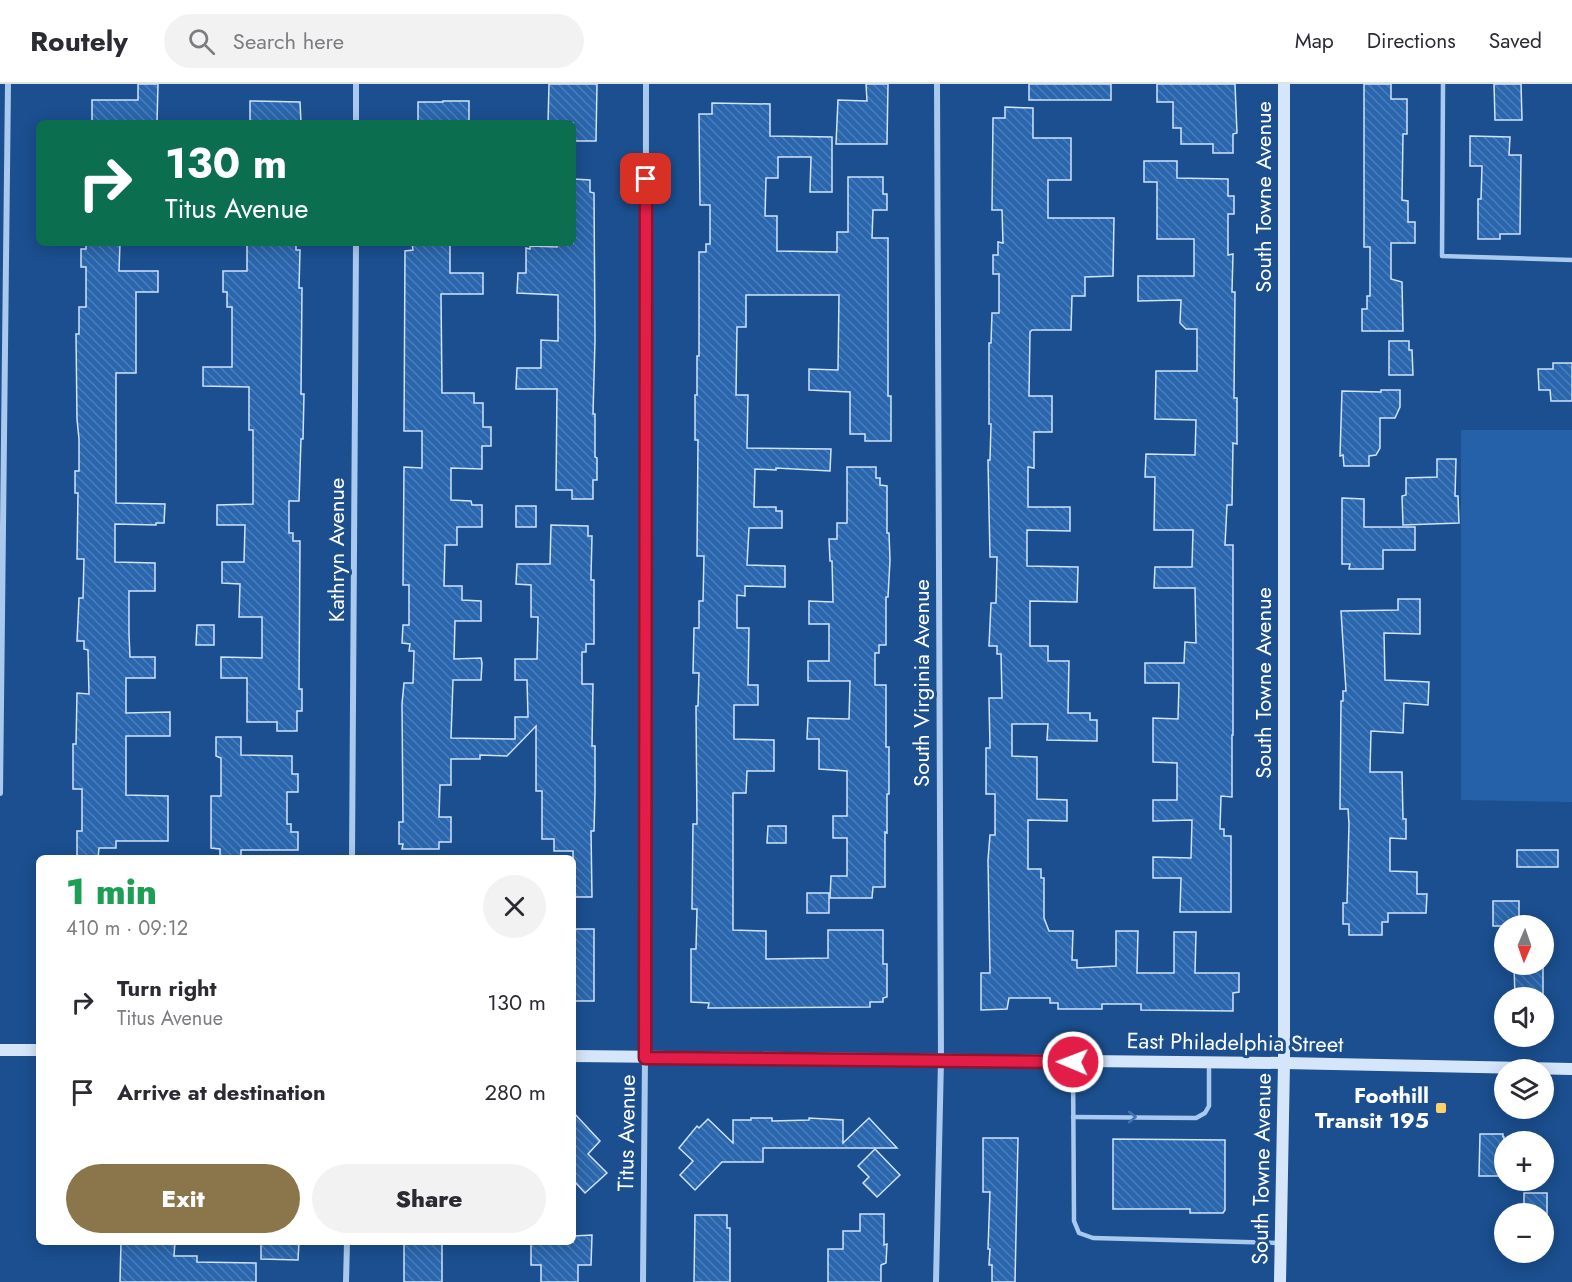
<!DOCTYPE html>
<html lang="en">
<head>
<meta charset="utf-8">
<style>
  :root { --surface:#fff; --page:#f2f2f3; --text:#2b2b33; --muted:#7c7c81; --line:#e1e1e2; --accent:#8a764a }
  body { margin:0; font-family:Jost,sans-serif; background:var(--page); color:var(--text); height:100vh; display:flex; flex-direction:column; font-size:22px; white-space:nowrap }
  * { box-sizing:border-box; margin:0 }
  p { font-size:20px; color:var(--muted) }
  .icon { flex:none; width:33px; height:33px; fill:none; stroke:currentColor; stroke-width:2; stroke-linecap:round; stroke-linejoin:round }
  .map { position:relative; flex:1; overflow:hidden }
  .panel { position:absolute; left:36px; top:771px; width:540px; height:390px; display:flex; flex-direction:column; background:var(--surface); border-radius:9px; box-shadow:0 3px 15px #0003 }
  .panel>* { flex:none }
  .banner { position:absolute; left:36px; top:36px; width:540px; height:126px; border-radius:9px; box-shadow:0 3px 15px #0003; background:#0b6e4f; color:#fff; overflow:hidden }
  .needle { width:39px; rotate:182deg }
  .buttons { position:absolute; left:1494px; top:831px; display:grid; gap:12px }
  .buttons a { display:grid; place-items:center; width:60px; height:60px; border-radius:50%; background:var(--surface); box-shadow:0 3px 15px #0003; font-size:30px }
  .pin { position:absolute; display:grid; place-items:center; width:51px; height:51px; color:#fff; margin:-26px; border-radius:12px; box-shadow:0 3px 9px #0006 }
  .me { position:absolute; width:66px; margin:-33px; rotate:271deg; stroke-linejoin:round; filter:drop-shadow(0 0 4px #0008) }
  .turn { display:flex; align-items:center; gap:21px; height:126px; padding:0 30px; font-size:27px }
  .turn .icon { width:78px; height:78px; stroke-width:2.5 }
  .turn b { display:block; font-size:42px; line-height:51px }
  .round { display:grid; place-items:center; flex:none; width:63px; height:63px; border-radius:32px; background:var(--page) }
  .overview { display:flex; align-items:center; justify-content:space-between; height:102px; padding:0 30px }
  h1 { font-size:36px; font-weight:800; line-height:45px; color:#1e9e55 }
  .primary-button { display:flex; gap:12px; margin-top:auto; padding:12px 30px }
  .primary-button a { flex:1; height:69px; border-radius:36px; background:var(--accent); color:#fff; font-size:24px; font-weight:800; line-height:69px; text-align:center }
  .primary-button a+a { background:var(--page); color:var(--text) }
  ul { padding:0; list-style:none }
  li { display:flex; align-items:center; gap:18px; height:90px; padding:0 30px }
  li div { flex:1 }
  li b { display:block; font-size:22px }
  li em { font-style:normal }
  header { display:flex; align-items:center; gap:36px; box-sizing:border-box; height:84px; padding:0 30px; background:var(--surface); border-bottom:2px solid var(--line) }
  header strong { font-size:28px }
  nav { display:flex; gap:33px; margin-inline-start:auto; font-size:21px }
  .search { width:420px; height:54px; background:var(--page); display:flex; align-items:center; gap:15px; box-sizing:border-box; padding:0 21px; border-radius:33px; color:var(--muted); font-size:22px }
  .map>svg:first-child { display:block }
  .green { fill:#2461a8 }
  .building { fill:url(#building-back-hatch); stroke:#cfe3fa; stroke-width:1.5 }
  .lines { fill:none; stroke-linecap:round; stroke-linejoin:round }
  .lane { stroke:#a9c9ee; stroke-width:4.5 }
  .street { stroke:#a9c9ee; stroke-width:6 }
  .secondary { stroke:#d6e6fa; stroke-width:12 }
  .oneway { stroke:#4674ac }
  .route-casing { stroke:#92132f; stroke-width:15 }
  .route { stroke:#e11d48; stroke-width:10 }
  .poi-dot { fill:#ffd166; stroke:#1b4f8f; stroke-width:2 }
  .labels { text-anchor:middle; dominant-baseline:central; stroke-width:6; stroke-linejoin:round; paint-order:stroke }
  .street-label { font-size:22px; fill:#fff; stroke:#1b4f8f }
  .poi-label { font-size:22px; font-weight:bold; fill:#fff; stroke:#1b4f8f; text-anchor:end }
</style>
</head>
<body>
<header>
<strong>Routely</strong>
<div class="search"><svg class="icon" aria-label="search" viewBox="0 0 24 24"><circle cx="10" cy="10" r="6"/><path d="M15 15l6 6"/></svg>Search here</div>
<nav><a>Map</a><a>Directions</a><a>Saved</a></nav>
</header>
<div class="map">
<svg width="1572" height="1198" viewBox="0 0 1572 1198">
  <defs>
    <pattern id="building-back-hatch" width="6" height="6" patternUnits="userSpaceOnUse" patternTransform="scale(1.5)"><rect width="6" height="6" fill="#2a66ad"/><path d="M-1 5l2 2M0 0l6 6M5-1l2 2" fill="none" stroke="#4a7db9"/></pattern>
  </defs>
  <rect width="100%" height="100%" fill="#1b4f8f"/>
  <polygon class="green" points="1461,346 1572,346 1572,718 1461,716"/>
  <g class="building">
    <polygon points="138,0 158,0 157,39 92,39 92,16 138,16"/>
    <polygon points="549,0 597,0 596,57 573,57 573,39 548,39"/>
    <polygon points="866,0 888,0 887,60 836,60 838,16 867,17"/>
    <rect x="1029" y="0" width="82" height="16"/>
    <polygon points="1157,0 1235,0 1237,49 1233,50 1233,69 1213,69 1213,60 1181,60 1181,44 1173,44 1173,18 1157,18"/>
    <polygon points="1364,0 1391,0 1391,15 1407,15 1407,50 1403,50 1402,116 1408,117 1408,138 1415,138 1415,159 1391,159 1391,195 1402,198 1403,247 1362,247 1362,225 1367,225 1367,212 1370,212 1370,163 1364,163"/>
    <polygon points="1494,0 1521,0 1522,36 1495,36"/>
    <polygon points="250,17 300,18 301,39 250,39"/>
    <polygon points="443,17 469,17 469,39 418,39 418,18 443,18"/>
    <polygon points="712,19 770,20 770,52 832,53 832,108 810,108 811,73 778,73 778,94 766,94 765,132 777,132 777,167 837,168 837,148 848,148 848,93 883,93 883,110 887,110 887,126 873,126 872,154 888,154 888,312 891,312 891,357 865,357 865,350 850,350 850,308 809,306 809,285 838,286 839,211 746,211 746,243 737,243 736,311 748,311 747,364 831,365 830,387 776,384 776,386 755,385 754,423 776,423 776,427 782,427 782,444 749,444 747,481 785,482 785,503 745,502 745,512 737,511 737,544 749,544 748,601 758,601 758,621 734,621 734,655 774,656 774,687 747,687 746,709 733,709 733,846 766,847 766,875 828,874 828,846 883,846 883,880 887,880 887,913 883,914 883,918 870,918 870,923 708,924 709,919 691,918 691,865 696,865 697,825 692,825 693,740 697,740 696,622 698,622 699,589 693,589 694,544 699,544 699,517 703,517 704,472 697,472 698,356 695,356 695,311 697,311 697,272 699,272 699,168 706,168 706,160 710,160 710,121 700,121 699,30 712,30"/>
    <polygon points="1005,23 1033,24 1033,54 1071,54 1071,96 1048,96 1048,134 1114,134 1113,192 1085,193 1085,212 1072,212 1071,246 1032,246 1030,248 1029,312 1052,312 1052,348 1034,348 1034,384 1028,383 1028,423 1070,423 1070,447 1027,446 1027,482 1078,483 1077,518 1030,517 1030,562 1048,562 1048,577 1069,577 1068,629 1090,629 1090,636 1097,636 1097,657 1047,656 1048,640 1012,640 1012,672 1037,673 1037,715 1067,716 1067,737 1028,736 1028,785 1041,785 1041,794 1044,794 1044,834 1049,847 1073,847 1072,876 1077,876 1077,884 1116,882 1116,847 1138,847 1137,889 1174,889 1174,848 1196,848 1195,889 1239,889 1239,908 1233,909 1233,927 1141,926 1141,920 1102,920 1102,925 1058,925 1058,919 1050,919 1050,914 1009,914 1007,925 981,926 981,889 990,889 988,776 990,751 995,751 995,710 986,710 986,664 990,664 989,614 1002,614 1001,570 997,570 997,562 989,562 991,519 996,519 997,473 990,473 988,376 990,376 991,340 989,340 989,259 991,259 992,229 999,229 999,190 993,190 993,171 998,171 998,158 1003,159 1002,126 992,126 993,34 1005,34"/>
    <polygon points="1470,52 1510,53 1509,71 1521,71 1520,150 1500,150 1500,155 1478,155 1478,115 1481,115 1482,82 1470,82"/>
    <polygon points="1144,77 1177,77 1177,94 1228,95 1228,112 1234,112 1234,130 1228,130 1228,171 1233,170 1232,208 1235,208 1234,314 1237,314 1237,360 1233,359 1232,421 1227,421 1225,461 1233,461 1233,651 1232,651 1232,713 1221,712 1220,745 1224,745 1224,752 1231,752 1231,828 1180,828 1181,794 1153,794 1153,773 1191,774 1192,736 1153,737 1153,716 1177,716 1177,679 1153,678 1153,634 1178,635 1179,599 1145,599 1145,579 1184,579 1185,558 1196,559 1195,504 1154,504 1155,483 1192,483 1193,446 1154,446 1155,393 1145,393 1146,370 1195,371 1196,336 1155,335 1156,287 1197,287 1197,245 1186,245 1180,239 1181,216 1138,217 1138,192 1194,192 1194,155 1157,155 1157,98 1144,98"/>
    <polygon points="573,95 590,96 590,108 594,109 595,256 593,330 595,330 595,373 597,374 597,396 593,396 593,415 572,415 572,406 556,406 557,305 516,305 517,284 541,284 541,256 558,257 558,211 517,209 518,189 526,189 526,164 530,165 530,162 557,163 557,159 573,159"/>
    <polygon points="86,159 120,159 119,187 158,187 158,208 136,208 136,289 116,289 116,419 165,420 164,439 156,439 156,441 115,440 115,478 155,479 155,507 129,507 129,550 130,573 155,573 155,594 126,594 126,629 170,628 170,652 126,652 126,711 168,712 168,757 116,757 116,764 99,764 98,774 77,774 77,747 82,747 82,705 73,705 73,660 76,660 77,609 89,610 88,566 84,565 84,557 77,557 79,514 83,514 84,475 77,475 78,409 75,409 75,387 79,387 79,355 77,335 76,250 79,250 79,223 86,223 86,183 81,183 81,165 86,165"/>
    <polygon points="247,159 296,159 296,166 300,166 299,204 302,204 301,310 304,310 303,355 301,355 299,417 289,417 289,449 293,449 293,457 300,457 299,605 302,605 302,627 297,627 297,647 277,647 277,638 247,638 247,594 221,594 221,573 262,574 262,533 239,533 240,500 222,499 222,478 244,478 245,441 217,441 217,421 253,420 253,346 249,346 249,303 203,302 203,283 232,283 232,223 227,223 227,208 223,208 223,187 247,187"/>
    <polygon points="412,159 450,159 450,189 483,189 483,210 441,210 442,309 474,309 474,319 483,319 483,343 491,343 491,362 482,362 482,385 451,384 451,416 471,417 472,421 482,421 482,443 457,443 457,461 445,461 444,502 462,502 462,516 481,517 481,537 455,537 454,575 481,574 482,579 481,596 453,596 451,654 515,655 515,633 528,633 527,596 515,596 515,575 537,575 538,533 531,533 531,501 516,500 517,480 550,480 551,441 588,442 588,452 592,452 591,492 591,496 594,496 594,560 586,560 586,568 582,568 582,600 593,600 592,662 595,662 595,708 594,747 591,747 592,813 573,813 573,767 554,767 554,755 542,755 542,707 536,707 536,642 507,672 480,671 480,675 451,675 451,701 440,701 439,733 451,733 451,758 439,758 439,765 402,765 403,760 399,760 399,738 403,738 402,620 404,599 413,599 414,567 409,567 410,560 402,559 403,541 409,541 409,501 403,501 404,383 422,384 422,347 404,347 405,167 413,166"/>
    <polygon points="1389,257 1409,257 1409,266 1412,266 1413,291 1389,291"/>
    <polygon points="1553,279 1572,279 1572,317 1551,317 1550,306 1539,306 1538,285 1553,285"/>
    <polygon points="1381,306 1400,306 1400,323 1395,334 1380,334 1380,364 1376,371 1369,372 1369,382 1344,382 1343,371 1340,372 1342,307 1381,308"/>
    <polygon points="1437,375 1456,375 1455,412 1458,412 1459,439 1403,441 1402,412 1406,411 1406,394 1437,393"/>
    <polygon points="847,383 876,383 876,394 880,394 880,401 887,402 887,449 889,449 890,476 888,513 886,513 886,561 879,561 879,569 875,569 875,601 886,601 886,663 889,663 889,710 887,710 887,749 885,748 885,803 873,803 872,814 830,814 831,792 847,792 847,754 833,754 833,732 847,732 847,687 819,685 819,655 807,655 808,634 849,635 850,597 808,597 808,577 829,577 829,540 809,540 809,517 833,518 832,477 830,477 829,455 837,455 837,439 847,439"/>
    <polygon points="1342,414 1364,415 1364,443 1415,443 1415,466 1383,466 1383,485 1349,485 1350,480 1342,480"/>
    <rect x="516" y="422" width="20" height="21"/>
    <polygon points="1398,515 1420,515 1420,550 1384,549 1385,596 1429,598 1428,621 1404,619 1403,649 1371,647 1370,688 1402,688 1403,735 1406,735 1406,755 1390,754 1390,787 1417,788 1417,810 1427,810 1426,829 1388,829 1388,838 1382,838 1382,851 1349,851 1349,840 1343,840 1343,819 1347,819 1349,740 1348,725 1340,725 1341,617 1343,617 1343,607 1346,607 1341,527 1398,526"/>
    <polygon points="197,541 214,541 214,561 196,561"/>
    <polygon points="216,653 241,653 241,671 292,672 292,690 298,690 298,708 287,708 287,740 291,740 291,748 298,748 298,766 241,766 241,774 220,774 220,765 211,764 211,712 221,712 221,674 216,672"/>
    <polygon points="768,742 786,742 786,759 767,759"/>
    <rect x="1517" y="766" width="41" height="17"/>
    <rect x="807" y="809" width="22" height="20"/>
    <rect x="1493" y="817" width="26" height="25"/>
    <rect x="573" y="845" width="21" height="72"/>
    <polygon points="1514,880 1543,880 1543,914 1515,914"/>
    <polygon points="573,1028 600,1057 588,1070 607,1089 585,1109 573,1096"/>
    <polygon points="751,1034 772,1034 772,1037 809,1036 809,1034 843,1036 843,1059 869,1034 897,1064 763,1064 763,1078 722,1078 695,1106 680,1091 693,1077 679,1064 697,1042 699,1044 708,1035 733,1059 733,1036 751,1036"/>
    <polygon points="1480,1050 1503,1050 1503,1053 1504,1053 1504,1092 1479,1092"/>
    <polygon points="983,1054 1018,1054 1015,1198 992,1198 992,1181 989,1181 990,1165 988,1165 990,1108 983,1108"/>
    <polygon points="1113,1055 1225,1056 1225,1126 1223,1129 1190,1129 1190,1125 1113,1125"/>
    <polygon points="875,1065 900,1091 877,1113 863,1099 869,1093 858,1082"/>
    <rect x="1524" y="1109" width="23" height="21"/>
    <polygon points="860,1130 884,1130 884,1161 887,1160 886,1179 881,1181 881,1198 828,1198 828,1165 843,1165 843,1147 860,1147"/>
    <polygon points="695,1131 727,1131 727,1144 730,1144 730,1198 694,1198"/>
    <polygon points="592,1151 591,1181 578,1181 578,1198 541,1198 541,1181 531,1181 531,1158 573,1158 573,1152"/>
    <polygon points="121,1158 175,1158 174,1172 197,1172 197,1178 256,1179 256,1198 120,1198"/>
    <polygon points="261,1158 299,1158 298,1176 261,1175"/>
    <rect x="404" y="1158" width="38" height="40"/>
  </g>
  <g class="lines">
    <g class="lane">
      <polyline points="1443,0 1442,172 1572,176"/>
      <polyline points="1073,978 1074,1137 1079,1149 1093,1154 1281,1159"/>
      <polyline points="1073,1033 1196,1034 1205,1029 1209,1022 1209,980"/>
    </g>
    <g class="street">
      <polyline points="356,39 356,0"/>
      <polyline points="0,709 8,0"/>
      <polyline points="352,774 356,159"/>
      <polyline points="346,1198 347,1158"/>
      <polyline points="643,1198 645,974 646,0"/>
      <polyline points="936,1198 941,976 937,0"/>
    </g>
    <g class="secondary">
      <polyline points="0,966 39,966"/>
      <polyline points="573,972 1284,979 1572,985"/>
      <polyline points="1280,1198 1284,979 1284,0"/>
    </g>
  </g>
  <defs><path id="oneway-chevron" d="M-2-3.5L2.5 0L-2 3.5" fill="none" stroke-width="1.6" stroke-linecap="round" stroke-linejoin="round" transform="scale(1.5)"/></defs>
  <use class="oneway" href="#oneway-chevron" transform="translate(1132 1033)"/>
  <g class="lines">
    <g class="route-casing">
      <polyline id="route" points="646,95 645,974 1073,978"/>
    </g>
    <use href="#route" class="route"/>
  </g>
  <rect class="poi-dot" x="1435" y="1018" width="12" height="12" rx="3"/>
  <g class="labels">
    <g class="street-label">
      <text transform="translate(1263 113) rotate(-90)">South Towne Avenue</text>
      <text transform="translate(336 466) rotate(-90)">Kathryn Avenue</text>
      <text transform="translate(921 599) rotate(-90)">South Virginia Avenue</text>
      <text transform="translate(1263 599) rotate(-90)">South Towne Avenue</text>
      <text transform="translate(1235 958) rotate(1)">East Philadelphia Street</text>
      <text transform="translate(626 1049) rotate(-89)">Titus Avenue</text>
      <text transform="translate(1261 1085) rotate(-89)">South Towne Avenue</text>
    </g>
    <g class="poi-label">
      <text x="1429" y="1011">Foothill<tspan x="1429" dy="25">Transit 195</tspan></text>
    </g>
  </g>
</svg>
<div class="buttons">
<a><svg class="needle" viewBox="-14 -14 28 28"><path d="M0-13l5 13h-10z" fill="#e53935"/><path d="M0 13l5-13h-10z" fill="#7c7c81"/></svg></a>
<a><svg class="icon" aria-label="sound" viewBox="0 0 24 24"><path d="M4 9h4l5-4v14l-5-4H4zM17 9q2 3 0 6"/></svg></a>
<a><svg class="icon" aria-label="layers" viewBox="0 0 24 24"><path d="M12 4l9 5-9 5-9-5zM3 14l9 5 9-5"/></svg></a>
<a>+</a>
<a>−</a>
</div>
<div class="pin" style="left:646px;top:95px;background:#d93025"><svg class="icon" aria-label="arrive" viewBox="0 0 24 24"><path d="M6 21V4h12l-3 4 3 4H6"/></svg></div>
<svg class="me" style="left:1073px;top:978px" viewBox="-20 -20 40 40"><circle r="17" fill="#e11d48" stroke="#fff" stroke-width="3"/><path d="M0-11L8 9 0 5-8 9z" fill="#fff"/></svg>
<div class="banner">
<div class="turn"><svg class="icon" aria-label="right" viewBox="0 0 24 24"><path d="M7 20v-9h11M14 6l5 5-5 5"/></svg><div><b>130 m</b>Titus Avenue</div></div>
</div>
<section class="panel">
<div class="overview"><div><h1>1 min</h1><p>410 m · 09:12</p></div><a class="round"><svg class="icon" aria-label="close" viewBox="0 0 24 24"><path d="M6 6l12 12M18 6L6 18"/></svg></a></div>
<ul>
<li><svg class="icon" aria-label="right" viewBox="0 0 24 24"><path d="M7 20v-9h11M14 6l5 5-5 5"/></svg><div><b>Turn right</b><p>Titus Avenue</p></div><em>130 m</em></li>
<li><svg class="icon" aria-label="arrive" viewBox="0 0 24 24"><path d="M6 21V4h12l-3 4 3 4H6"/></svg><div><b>Arrive at destination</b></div><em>280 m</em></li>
</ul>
<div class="primary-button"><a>Exit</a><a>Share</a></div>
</section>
</div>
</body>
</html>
